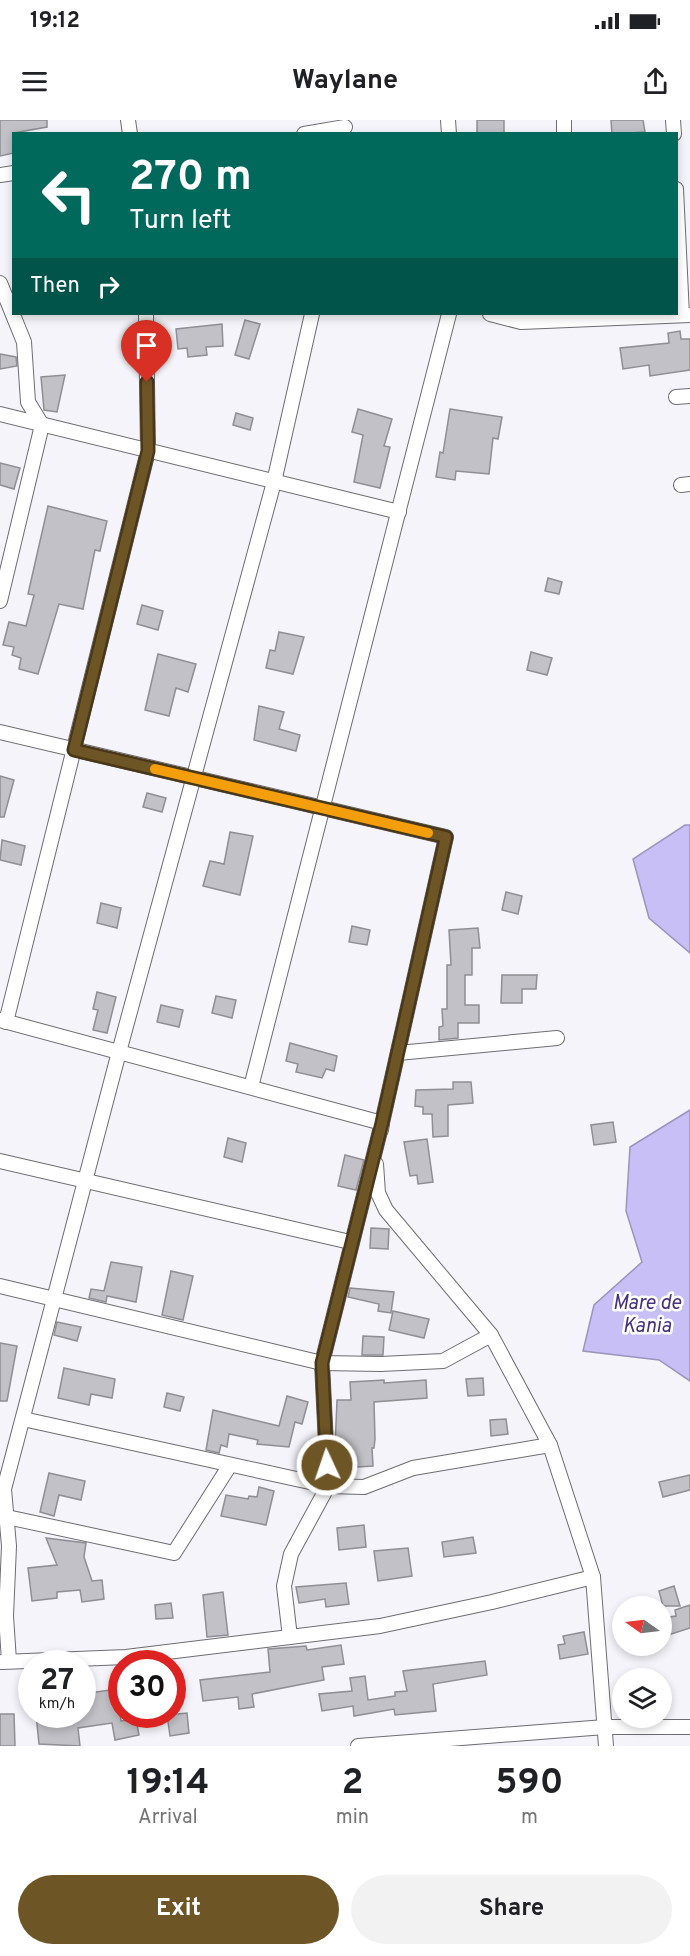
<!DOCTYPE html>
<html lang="en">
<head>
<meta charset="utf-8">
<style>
  :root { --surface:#fff; --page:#f2f2f2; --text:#202124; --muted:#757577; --accent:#6e5526 }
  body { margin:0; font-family:Overpass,sans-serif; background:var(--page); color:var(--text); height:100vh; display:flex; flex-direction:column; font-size:22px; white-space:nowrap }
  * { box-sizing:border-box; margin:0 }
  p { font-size:20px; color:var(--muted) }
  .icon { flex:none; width:33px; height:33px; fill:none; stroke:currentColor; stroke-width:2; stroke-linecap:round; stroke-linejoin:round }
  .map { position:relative; height:1626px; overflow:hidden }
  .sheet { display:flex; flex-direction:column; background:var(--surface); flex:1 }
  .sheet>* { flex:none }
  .top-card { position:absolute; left:12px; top:12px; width:666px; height:183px; border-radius:0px; box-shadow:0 3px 9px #0003; background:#00695c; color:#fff; overflow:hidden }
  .needle { width:39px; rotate:284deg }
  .tools { position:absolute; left:612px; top:1476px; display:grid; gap:12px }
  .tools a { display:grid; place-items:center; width:60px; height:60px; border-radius:50%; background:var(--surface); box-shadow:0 3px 9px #0003; font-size:30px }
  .speed { position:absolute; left:18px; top:1530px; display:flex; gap:12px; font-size:30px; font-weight:700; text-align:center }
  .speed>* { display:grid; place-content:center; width:78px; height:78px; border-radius:50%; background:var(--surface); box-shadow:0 3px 9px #0003; line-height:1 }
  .speed small { font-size:15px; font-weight:400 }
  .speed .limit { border:9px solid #d22; background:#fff; color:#111 }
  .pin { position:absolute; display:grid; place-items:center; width:51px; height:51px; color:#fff; margin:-62px -26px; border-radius:50% 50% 50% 0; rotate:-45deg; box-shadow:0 0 6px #0007 }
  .pin .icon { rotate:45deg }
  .me { position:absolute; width:66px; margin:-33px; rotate:357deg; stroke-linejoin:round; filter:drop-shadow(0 0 4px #0008) }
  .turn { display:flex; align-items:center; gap:21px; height:126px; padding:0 18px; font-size:27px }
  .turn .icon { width:78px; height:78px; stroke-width:2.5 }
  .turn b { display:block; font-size:42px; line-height:51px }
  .then { display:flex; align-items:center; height:57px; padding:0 18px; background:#0003; gap:12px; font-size:22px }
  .eta { display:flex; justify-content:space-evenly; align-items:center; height:102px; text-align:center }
  .eta b { font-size:36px; font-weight:700; line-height:42px }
  .cta { display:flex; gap:12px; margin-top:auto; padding:12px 18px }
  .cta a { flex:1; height:69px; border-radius:36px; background:var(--accent); color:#fff; font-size:24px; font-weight:700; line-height:69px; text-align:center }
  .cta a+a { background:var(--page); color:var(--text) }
  .status { display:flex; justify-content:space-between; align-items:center; height:42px; padding:0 30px; background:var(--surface); direction:ltr }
  .status svg { height:16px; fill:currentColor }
  header { display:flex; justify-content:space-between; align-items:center; height:78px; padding:0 18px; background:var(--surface); font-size:27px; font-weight:700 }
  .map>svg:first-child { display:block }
  .water { fill:#c7bff6; stroke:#9b95bc; stroke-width:1.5 }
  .building { fill:#c2c1c7; stroke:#8e8e93; stroke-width:1.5 }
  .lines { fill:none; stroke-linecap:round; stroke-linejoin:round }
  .street-casing { stroke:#6d6c71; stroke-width:16 }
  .street { stroke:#fff; stroke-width:14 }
  .route-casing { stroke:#483719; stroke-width:15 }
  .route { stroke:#6e5526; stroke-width:10 }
  .slow { stroke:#f59e0b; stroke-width:10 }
  .labels { text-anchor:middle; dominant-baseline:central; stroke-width:5; stroke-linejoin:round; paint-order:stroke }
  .water-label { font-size:20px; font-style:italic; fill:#46317f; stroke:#fff }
</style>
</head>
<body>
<div class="status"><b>19:12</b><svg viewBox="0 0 49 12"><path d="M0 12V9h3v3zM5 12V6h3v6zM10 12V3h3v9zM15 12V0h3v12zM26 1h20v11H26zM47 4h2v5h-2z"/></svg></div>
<header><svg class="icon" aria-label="menu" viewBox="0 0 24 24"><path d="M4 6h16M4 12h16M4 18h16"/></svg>Waylane<svg class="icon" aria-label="share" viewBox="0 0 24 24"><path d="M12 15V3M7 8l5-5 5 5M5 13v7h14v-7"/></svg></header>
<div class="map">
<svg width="690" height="1626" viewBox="0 0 690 1626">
  <rect width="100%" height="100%" fill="#f5f4fa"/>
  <g class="water">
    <polygon points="685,705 690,705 690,833 649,798 633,739"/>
    <polygon points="690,990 690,1261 659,1240 583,1231 594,1185 642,1142 626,1091 630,1027"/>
  </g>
  <g class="building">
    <polygon points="0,0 47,0 47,7 14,13 14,33 0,36"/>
    <rect x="477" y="0" width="27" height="13"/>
    <polygon points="611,0 643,0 645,12 612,14"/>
    <polygon points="245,200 260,204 249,239 235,235"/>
    <polygon points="222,204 223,226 206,227 207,235 188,237 187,228 178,229 176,209"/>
    <polygon points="680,211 681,219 690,219 690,250 650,256 649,245 623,249 620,228 669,223 668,213"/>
    <polygon points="0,234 16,237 17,246 0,249"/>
    <polygon points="65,255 57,292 44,290 41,257"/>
    <polygon points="358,289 392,299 384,326 390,327 380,368 354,362 363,315 352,312"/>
    <polygon points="450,289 502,297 498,319 493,318 489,354 456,351 455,360 436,357 440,332 443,333"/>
    <polygon points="236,293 253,298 250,310 233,305"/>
    <polygon points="0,343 20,348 14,369 0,365"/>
    <polygon points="48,386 107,401 100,431 95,430 83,489 59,484 38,554 19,549 21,538 12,535 14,527 3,525 9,502 26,506 34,475 28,474"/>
    <polygon points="548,458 562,462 559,474 545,471"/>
    <polygon points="142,485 163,491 158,510 137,504"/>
    <polygon points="279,512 304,517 293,554 266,548 270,530 275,531"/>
    <polygon points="531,532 552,538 547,555 527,550"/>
    <polygon points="158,534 196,544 188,572 176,568 169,596 145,590"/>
    <polygon points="259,586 284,592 279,609 300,615 296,631 254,620"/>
    <polygon points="0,656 14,660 4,697 0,697"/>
    <polygon points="147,673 166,678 162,692 143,687"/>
    <polygon points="230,712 253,716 240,775 203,766 210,741 224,744"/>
    <polygon points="2,720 25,726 21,745 0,740"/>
    <polygon points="506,772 522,776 518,794 502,790"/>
    <polygon points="101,783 121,788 117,808 97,803"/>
    <polygon points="352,806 370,810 367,825 349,822"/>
    <polygon points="478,808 480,828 472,828 472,855 465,855 465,885 479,885 479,903 458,903 458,918 439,920 439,907 443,906 442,889 447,889 447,845 451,845 449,810"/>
    <polygon points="502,855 537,855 536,869 522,869 522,883 501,883"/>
    <polygon points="97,872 116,877 107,913 93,910 98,890 93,889"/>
    <polygon points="216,876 236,880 232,898 212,893"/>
    <polygon points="161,885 183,890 179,907 157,902"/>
    <polygon points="290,923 337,936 334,951 326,949 322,958 296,952 298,944 286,941"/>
    <polygon points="453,962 471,962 473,983 448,985 448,1016 433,1017 432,994 423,994 423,987 415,986 416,970 453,969"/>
    <polygon points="613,1002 616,1022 594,1025 591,1005"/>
    <polygon points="228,1018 246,1023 242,1042 224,1037"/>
    <polygon points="427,1019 433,1062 418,1064 417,1055 410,1056 404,1022"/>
    <polygon points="345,1035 364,1040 356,1070 338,1066"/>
    <polygon points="371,1108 389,1109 388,1129 370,1128"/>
    <polygon points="111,1142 142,1147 136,1182 107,1176 106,1182 89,1178 91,1169 104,1171"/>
    <polygon points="171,1151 193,1156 183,1200 162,1195"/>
    <polygon points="350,1168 394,1172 391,1193 378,1191 379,1184 348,1177"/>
    <polygon points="393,1191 429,1199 424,1218 389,1210"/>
    <polygon points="57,1202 81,1207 77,1221 54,1215"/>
    <polygon points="363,1216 384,1217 383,1235 362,1235"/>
    <polygon points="0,1223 17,1226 7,1281 0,1281"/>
    <polygon points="64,1248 115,1259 112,1278 91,1274 89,1285 58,1278"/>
    <polygon points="483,1258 484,1275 468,1276 466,1259"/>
    <polygon points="384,1260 384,1263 426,1260 427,1278 374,1282 375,1319 374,1328 372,1328 373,1346 341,1348 339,1327 335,1328 337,1280 351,1280 350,1262"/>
    <polygon points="167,1273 184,1277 180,1291 164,1287"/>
    <polygon points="287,1276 308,1282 302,1304 295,1302 289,1327 257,1324 258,1320 229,1314 227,1327 221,1325 219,1333 206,1330 213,1290 279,1306"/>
    <polygon points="506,1299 508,1314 491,1316 490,1300"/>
    <polygon points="49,1353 85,1361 81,1380 59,1375 54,1396 40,1392"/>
    <polygon points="690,1355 690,1370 663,1377 659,1362"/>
    <polygon points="259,1367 274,1371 266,1405 221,1396 226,1375 248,1379 249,1376 257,1377"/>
    <polygon points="364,1405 366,1427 339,1430 337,1408"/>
    <polygon points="473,1417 476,1433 444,1437 442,1422"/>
    <polygon points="46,1418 86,1423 84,1437 92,1461 102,1460 104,1479 82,1482 80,1470 57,1472 57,1478 32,1481 28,1448 57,1445"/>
    <polygon points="408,1428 412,1456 378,1461 374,1431"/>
    <polygon points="346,1463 349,1484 326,1487 325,1479 299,1483 296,1467"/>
    <polygon points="674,1466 680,1486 663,1486 659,1471"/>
    <polygon points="223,1472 228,1515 207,1517 203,1475"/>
    <polygon points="171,1483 173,1498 156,1499 155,1485"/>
    <polygon points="690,1485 690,1508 662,1517 662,1498 676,1496 675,1490"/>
    <polygon points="584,1512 588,1534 560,1539 558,1525 565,1524 563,1516"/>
    <polygon points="341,1525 344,1544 322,1547 324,1560 252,1574 254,1587 239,1589 238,1577 203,1581 200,1560 270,1552 268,1529 306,1526 307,1530"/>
    <polygon points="485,1541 487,1555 433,1564 436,1591 395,1595 394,1589 354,1596 353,1586 322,1591 319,1574 352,1571 350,1558 365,1556 368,1580 395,1576 395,1572 407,1571 403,1551"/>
    <polygon points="117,1569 121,1601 136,1599 139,1615 115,1620 112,1603 78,1608 80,1626 39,1624 36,1594 82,1594 82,1574"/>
    <polygon points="187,1593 189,1613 170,1616 167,1595"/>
    <polygon points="0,1594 14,1594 15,1626 0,1626"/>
  </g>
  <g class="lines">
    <g class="street-casing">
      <g id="street">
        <polyline points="128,0 130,14"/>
        <polyline points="448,0 449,14"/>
        <polyline points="564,0 564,14"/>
        <polyline points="673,0 674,14"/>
        <polyline points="304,14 345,7"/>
        <polyline points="0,55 14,53"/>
        <polyline points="676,69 682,195"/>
        <polyline points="0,163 24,222 28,282 42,305 0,481"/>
        <polyline points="490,194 521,202 690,195"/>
        <polyline points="676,277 690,276"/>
        <polyline points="0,294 399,392"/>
        <polyline points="681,365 690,364"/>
        <polyline points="0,612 446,717 382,1003 322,1243 328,1366 291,1434 284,1466 290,1517"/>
        <polyline points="0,900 382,1003 381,1010"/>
        <polyline points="6,902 148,331 146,194"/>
        <polyline points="398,933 557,918"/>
        <polyline points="251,967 449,194"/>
        <polyline points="0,1041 350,1122"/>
        <polyline points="376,1044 378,1073 386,1090 491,1215"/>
        <polyline points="0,1166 322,1243 381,1244 443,1241 491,1215 550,1325 593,1457"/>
        <polyline points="23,1299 328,1366 364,1367 413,1348 550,1325"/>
        <polyline points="7,1397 174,1433 230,1345"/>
        <polyline points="9,1541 6,1496 9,1426 4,1369 119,932 274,362 312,194"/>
        <polyline points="2,1542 126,1537 380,1506 492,1482 593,1457 606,1626"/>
        <polyline points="358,1626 605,1607 690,1607"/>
      </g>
    </g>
    <use href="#street" class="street"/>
  </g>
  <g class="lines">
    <g class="route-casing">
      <polyline id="route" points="147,262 148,331 74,630 446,717 382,1003 322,1243 327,1345"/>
    </g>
    <use href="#route" class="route"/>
    <polyline class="slow" points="155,649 428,713"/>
  </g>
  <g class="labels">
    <g class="water-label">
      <text x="647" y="1184">Mare de<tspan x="647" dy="23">Kania</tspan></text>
    </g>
  </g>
</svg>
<div class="tools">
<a><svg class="needle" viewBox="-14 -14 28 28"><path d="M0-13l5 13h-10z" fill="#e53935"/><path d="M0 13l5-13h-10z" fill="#757577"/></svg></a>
<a><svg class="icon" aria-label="layers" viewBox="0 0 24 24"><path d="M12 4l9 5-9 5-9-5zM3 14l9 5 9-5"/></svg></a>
</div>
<div class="speed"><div>27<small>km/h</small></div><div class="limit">30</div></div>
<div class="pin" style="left:147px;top:262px;background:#d93025"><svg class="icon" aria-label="arrive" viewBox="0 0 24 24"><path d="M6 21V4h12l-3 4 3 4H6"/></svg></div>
<svg class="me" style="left:327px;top:1345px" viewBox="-20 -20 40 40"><circle r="17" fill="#6e5526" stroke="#fff" stroke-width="3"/><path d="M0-11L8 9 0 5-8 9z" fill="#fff"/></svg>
<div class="top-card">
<div class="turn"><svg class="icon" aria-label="left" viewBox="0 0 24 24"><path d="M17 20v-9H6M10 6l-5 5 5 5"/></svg><div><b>270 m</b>Turn left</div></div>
<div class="then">Then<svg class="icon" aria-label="right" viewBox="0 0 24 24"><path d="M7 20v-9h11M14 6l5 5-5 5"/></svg></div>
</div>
</div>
<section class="sheet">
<div class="eta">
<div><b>19:14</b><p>Arrival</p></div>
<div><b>2</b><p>min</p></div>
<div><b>590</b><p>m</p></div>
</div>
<div class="cta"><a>Exit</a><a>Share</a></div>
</section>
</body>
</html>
